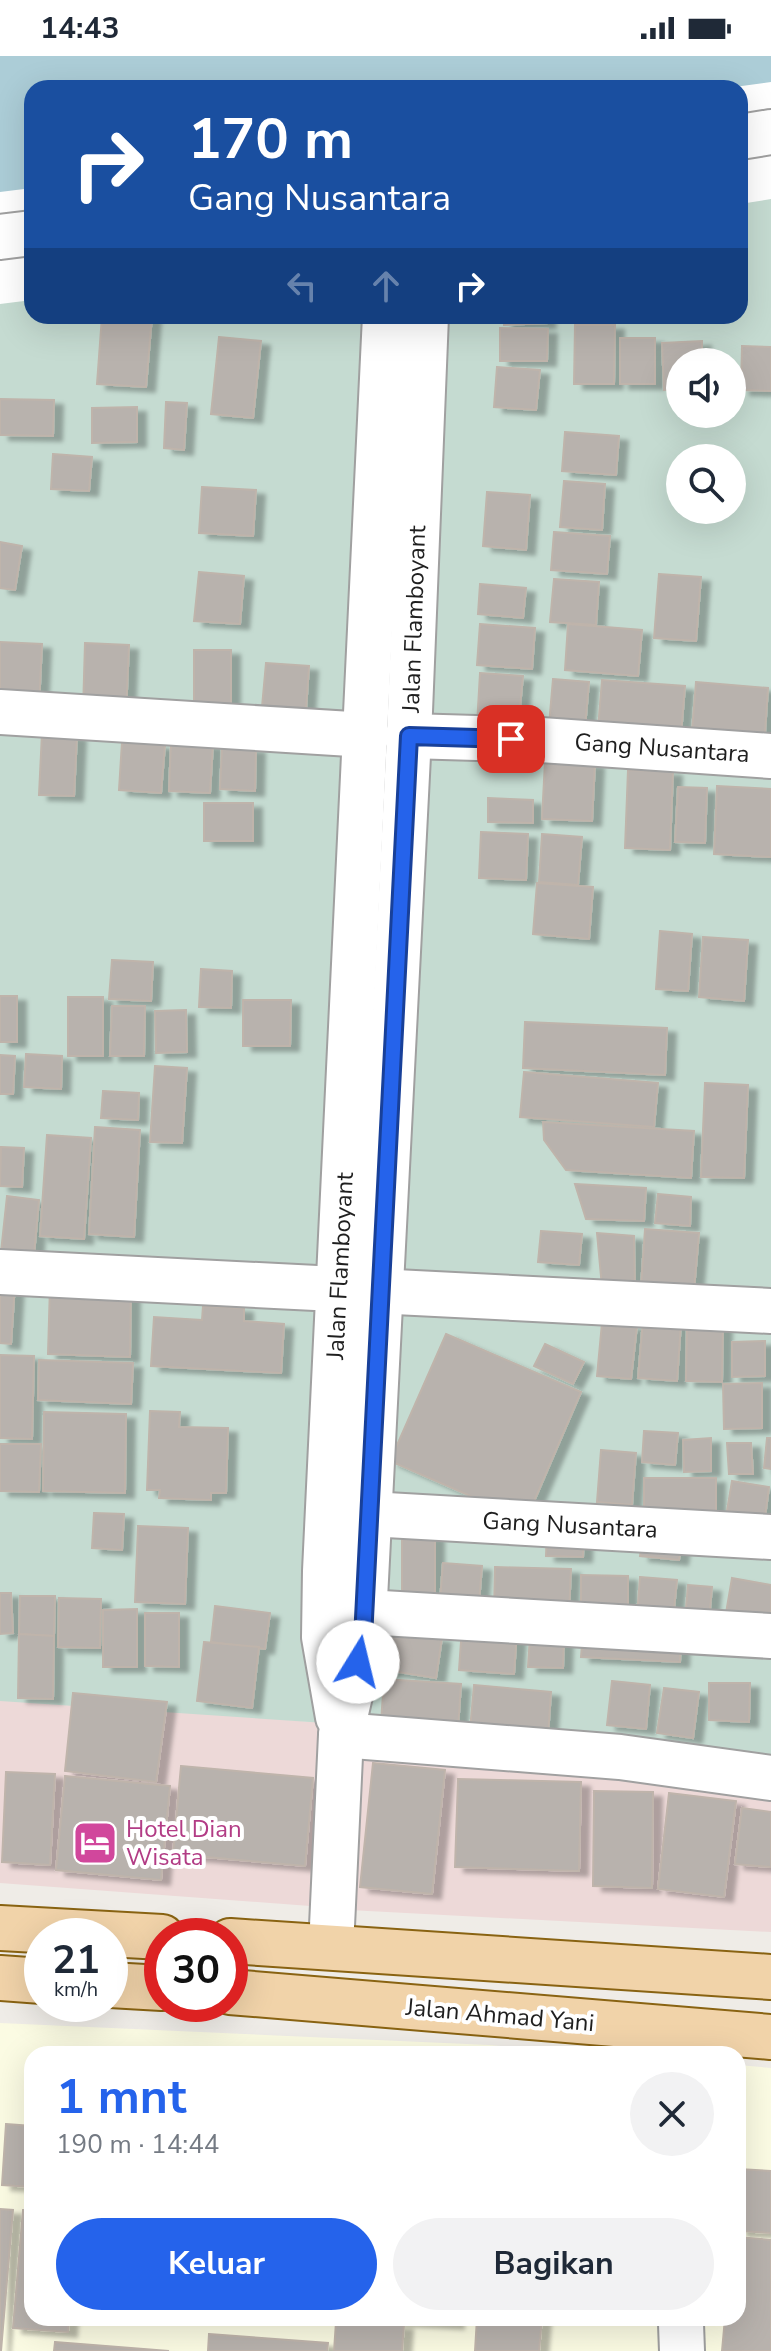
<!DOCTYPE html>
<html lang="id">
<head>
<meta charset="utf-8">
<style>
  :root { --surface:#fff; --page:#f2f2f3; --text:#1f2937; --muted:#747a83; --accent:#2563eb }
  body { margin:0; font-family:"Nunito Sans",sans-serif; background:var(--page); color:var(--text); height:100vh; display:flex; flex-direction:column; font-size:30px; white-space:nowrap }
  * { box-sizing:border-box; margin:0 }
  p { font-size:26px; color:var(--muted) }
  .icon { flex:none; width:44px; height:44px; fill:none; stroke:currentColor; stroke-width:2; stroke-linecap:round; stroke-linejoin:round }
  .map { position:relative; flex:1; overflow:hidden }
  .details { position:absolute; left:24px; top:1990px; width:722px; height:280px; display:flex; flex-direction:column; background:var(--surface); border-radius:24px; box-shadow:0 8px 32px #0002 }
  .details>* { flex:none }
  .banner { position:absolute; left:24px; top:24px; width:724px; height:244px; border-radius:24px; box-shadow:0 8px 32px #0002; background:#1a4fa0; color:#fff; overflow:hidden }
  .fabs { position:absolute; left:666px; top:292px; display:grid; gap:16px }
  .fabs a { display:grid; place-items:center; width:80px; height:80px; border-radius:50%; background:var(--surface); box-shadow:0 8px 32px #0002; font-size:40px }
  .speed { position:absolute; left:24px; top:1862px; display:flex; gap:16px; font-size:40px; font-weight:700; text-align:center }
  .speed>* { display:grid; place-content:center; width:104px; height:104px; border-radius:50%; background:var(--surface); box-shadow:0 8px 32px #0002; line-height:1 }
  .speed small { font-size:20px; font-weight:400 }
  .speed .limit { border:12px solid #d22; background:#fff; color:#111 }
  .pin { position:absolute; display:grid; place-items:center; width:68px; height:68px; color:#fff; margin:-34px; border-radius:16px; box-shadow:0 4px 12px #0006 }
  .me { position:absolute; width:88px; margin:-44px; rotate:9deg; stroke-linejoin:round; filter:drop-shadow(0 0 6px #0008) }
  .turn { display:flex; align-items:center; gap:28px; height:168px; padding:0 32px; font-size:36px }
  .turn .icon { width:104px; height:104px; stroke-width:2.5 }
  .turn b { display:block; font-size:56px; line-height:68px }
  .lanes { display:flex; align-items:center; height:76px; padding:0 32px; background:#0003; justify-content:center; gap:40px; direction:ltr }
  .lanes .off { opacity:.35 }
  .round { display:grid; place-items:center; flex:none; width:84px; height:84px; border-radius:42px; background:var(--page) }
  .overview { display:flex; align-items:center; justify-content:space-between; height:136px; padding:0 32px }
  h1 { font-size:48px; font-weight:700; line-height:60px; color:var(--accent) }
  .button { display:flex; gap:16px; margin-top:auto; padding:16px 32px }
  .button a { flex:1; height:92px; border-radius:48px; background:var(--accent); color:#fff; font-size:32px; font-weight:700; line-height:92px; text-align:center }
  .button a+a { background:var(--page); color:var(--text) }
  .status { display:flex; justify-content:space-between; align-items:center; height:56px; padding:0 40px; background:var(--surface); direction:ltr }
  .status svg { height:22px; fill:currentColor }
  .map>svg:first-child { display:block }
  .commercial { fill:#edd9d8 }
  .education { fill:#fbfbe3 }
  .wetland { fill:#c5dbd1; fill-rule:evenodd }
  .water { fill:#accdd7 }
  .pier { fill:#fff }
  .building { fill:#b8b2ad; stroke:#bfb4ab; stroke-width:2; filter:url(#shadow) }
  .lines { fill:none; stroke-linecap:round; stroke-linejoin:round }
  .minor-casing { stroke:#a0a0a0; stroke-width:48 }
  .major-casing { stroke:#896312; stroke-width:48 }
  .minor { stroke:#fff; stroke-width:44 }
  .major { stroke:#f1d3a9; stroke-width:44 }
  .route-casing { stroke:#184099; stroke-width:20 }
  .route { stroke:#2563eb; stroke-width:14 }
  .labels { text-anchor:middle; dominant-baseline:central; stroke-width:8; stroke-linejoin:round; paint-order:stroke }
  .street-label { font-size:24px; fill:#1f1f1f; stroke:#fff }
  .hotel-label { font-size:24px; fill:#b23c85; stroke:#fff; text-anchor:start }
</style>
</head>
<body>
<div class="status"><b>14:43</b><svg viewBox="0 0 49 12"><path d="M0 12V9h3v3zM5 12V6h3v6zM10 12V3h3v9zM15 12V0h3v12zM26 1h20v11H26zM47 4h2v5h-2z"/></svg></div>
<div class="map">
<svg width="771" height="2295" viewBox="0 0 771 2295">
  <defs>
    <filter id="shadow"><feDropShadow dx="9" dy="5" stdDeviation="2" flood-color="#0004"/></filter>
  </defs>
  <rect width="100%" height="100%" fill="#efece7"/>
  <g class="commercial">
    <polygon points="0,1641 325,1667 310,1850 0,1827"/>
    <polygon points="356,1694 771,1737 771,1876 349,1854"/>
  </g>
  <polygon class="education" points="0,1967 489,1989 603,1998 32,1998 32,2262 738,2262 738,2009 771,2012 771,2295 0,2295"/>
  <path class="wetland" d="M 771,28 L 771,1706 L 325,1667 L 0,1645 L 0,139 L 32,134 L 32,260 L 740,260 L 740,33 ZM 680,306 L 732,306 L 732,358 L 680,358 ZM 680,402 L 732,402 L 732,454 L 680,454 Z"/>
  <polygon class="water" points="0,0 771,0 771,28 740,32 32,32 32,134 0,139"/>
  <g class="pier">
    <polygon points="771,26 771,143 740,148 740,32 727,32"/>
    <polygon points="32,132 32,244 0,248 0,136"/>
  </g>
  <g class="building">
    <polygon points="102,260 152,260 146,331 97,328"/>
    <polygon points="504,260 546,260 547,267 504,269"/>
    <polygon points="575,269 615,269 614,328 574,328"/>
    <polygon points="500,272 548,273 547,305 500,305"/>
    <polygon points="219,281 261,285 253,362 211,358"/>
    <rect x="620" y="282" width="35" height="46"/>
    <polygon points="702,285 702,306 680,306 680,333 664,334 662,287"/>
    <polygon points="742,290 771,291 771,335 741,334"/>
    <polygon points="497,311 540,314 536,354 494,351"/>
    <polygon points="0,343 54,344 53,380 0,379"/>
    <polygon points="166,346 187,347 184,394 164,392"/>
    <polygon points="137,351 137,386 92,387 92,352"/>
    <polygon points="565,376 619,380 616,419 562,415"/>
    <polygon points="53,398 92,401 89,435 51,433"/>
    <polygon points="564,425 605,428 602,474 560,471"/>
    <polygon points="202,431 256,434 253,480 199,477"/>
    <polygon points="487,436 530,439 526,494 483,490"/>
    <polygon points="554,476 610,480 607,518 551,514"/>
    <polygon points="0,486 22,490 15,534 0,532"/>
    <polygon points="199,516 244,520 240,568 194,565"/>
    <polygon points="659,518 701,521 696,585 654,582"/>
    <polygon points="554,523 599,526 596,569 550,566"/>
    <polygon points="480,528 526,532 523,562 478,558"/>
    <polygon points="480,568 535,572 532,613 477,609"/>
    <polygon points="568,568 642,574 638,620 565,614"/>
    <polygon points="0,586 42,588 39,650 0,648"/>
    <polygon points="85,587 129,589 126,657 83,655"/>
    <rect x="194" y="594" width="37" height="58"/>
    <polygon points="266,607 309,610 306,654 262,651"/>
    <polygon points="480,617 523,620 518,672 477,669"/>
    <polygon points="553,623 589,626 585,672 549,669"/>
    <polygon points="602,624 685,630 680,691 597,685"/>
    <polygon points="696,626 768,632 764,692 691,687"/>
    <polygon points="42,677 77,679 74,740 39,739"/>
    <polygon points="122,686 165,689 161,737 119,734"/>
    <polygon points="171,686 213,688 210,737 169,735"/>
    <polygon points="222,691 256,692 255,735 220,733"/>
    <polygon points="545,705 595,707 592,765 542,763"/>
    <polygon points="628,714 673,715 670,794 625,792"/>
    <polygon points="717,730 771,733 771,801 714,798"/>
    <polygon points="678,731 707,732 705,787 675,786"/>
    <polygon points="488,742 533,744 533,767 488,766"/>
    <rect x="204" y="747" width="49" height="38"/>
    <polygon points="481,776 528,778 526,824 479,822"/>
    <polygon points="542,778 582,781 578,829 539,826"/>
    <polygon points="537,827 593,831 589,883 533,878"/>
    <polygon points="660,875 692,878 688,935 656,933"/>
    <polygon points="703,881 748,884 744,945 699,941"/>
    <polygon points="112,904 153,906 151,945 109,943"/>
    <polygon points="201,913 232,915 231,952 199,951"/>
    <rect x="0" y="940" width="17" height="46"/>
    <rect x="68" y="941" width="35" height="59"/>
    <polygon points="243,944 291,944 290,990 243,990"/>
    <polygon points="112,950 145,950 144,1000 110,1000"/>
    <polygon points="186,954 187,996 156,997 155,955"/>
    <polygon points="525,966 667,972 665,1019 523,1012"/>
    <polygon points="26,998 62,1000 61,1033 24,1031"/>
    <polygon points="0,999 15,1000 13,1038 0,1038"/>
    <polygon points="155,1010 187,1012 182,1087 150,1086"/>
    <polygon points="524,1016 658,1027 654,1071 520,1061"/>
    <polygon points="705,1027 748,1029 744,1122 701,1121"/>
    <polygon points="103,1035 139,1037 138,1064 101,1062"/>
    <polygon points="543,1066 694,1075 691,1122 566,1114 544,1084"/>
    <polygon points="95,1071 140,1074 134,1181 89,1178"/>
    <polygon points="47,1079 91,1082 84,1183 40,1180"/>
    <polygon points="1,1091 24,1092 22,1131 0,1130"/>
    <polygon points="575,1128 646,1132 644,1165 586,1163"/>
    <polygon points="658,1138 691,1141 690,1170 655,1167"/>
    <polygon points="7,1140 39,1144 34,1199 1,1196"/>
    <polygon points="645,1173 699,1177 694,1234 641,1230"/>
    <polygon points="541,1175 582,1178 579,1209 538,1206"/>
    <polygon points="597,1177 634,1180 635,1232 602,1231"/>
    <polygon points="0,1227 15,1228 11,1288 0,1287"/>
    <polygon points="50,1230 131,1233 130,1301 48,1298"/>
    <polygon points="203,1250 244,1252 244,1265 284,1268 281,1317 151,1310 154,1261 202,1264"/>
    <polygon points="643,1264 681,1267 677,1325 638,1322"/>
    <polygon points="687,1266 723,1267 722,1326 686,1325"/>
    <polygon points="602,1267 637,1270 631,1323 597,1320"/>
    <polygon points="446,1278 581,1336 526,1464 390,1405"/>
    <polygon points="765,1285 765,1320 732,1321 732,1286"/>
    <polygon points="545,1288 584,1306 573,1328 534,1310"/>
    <polygon points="0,1299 34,1300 32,1383 0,1382"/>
    <polygon points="39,1304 133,1307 131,1348 38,1344"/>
    <polygon points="762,1327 762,1372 724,1373 723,1328"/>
    <polygon points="150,1355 180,1356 179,1371 228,1372 226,1437 211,1437 211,1444 159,1442 160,1434 147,1434"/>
    <polygon points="44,1356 126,1358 125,1437 43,1435"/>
    <polygon points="644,1375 678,1377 675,1409 642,1406"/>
    <polygon points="711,1382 711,1415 684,1416 683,1384"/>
    <polygon points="767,1382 771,1382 771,1413 764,1412"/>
    <polygon points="727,1387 751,1387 753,1418 729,1418"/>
    <polygon points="0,1388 41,1388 39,1436 0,1435"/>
    <polygon points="601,1394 636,1397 632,1449 597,1446"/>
    <polygon points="644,1422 716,1422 716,1457 644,1455"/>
    <polygon points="732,1425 769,1431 765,1461 727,1455"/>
    <polygon points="94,1457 124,1458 122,1494 92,1492"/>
    <polygon points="138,1470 188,1472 185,1548 135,1546"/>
    <polygon points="547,1474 584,1476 583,1501 546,1500"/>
    <polygon points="643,1478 682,1483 679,1504 640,1500"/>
    <rect x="402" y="1479" width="33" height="71"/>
    <polygon points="443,1507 482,1510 479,1547 440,1544"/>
    <polygon points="495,1511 571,1513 569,1556 494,1554"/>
    <polygon points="581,1519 628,1520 628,1559 581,1559"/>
    <polygon points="640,1521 677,1524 673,1563 637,1560"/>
    <polygon points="732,1522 771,1529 771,1570 725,1563"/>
    <polygon points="688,1529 712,1531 709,1565 685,1563"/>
    <polygon points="0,1537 11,1537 13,1577 0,1578"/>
    <polygon points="20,1540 55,1540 54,1580 19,1578"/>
    <polygon points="59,1542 101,1543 100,1592 58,1591"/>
    <polygon points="215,1550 270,1557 265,1593 211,1586"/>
    <polygon points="137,1553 137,1611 103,1611 103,1554"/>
    <polygon points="145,1557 179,1557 179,1611 145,1610"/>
    <polygon points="462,1571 517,1575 514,1618 459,1614"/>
    <polygon points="392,1574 442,1582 436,1622 385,1614"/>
    <polygon points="583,1577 681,1583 680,1606 581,1601"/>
    <polygon points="19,1578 54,1580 53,1643 18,1642"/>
    <polygon points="530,1580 564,1582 563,1612 528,1611"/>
    <polygon points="204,1586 259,1591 252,1652 197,1645"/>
    <polygon points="384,1623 461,1628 458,1673 381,1667"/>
    <polygon points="612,1625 650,1629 646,1673 607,1669"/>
    <polygon points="709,1627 750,1627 749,1666 709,1664"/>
    <polygon points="474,1629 551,1636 548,1680 470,1674"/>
    <polygon points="664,1632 699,1636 693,1682 657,1677"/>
    <polygon points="73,1637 167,1646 156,1726 65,1715"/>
    <polygon points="373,1707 445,1714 432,1838 360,1831"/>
    <polygon points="181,1710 313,1722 305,1810 173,1798"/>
    <polygon points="6,1716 55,1718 50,1809 2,1806"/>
    <polygon points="65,1720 170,1730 161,1824 56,1814"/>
    <polygon points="458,1723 581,1726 579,1815 455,1811"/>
    <polygon points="594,1735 653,1736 652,1832 593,1830"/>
    <polygon points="669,1737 736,1745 724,1841 658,1833"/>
    <polygon points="742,1752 771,1756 771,1811 735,1808"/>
    <polygon points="6,2068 32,2070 32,2131 2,2129"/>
    <polygon points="738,2113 771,2115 771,2177 738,2175"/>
    <polygon points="0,2153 13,2154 1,2295 0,2295"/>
    <polygon points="23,2154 32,2155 32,2262 69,2262 68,2276 13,2272"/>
    <polygon points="738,2181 771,2184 771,2295 722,2295 725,2262 738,2262"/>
    <polygon points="350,2262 455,2262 455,2268"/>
    <polygon points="477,2262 542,2262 539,2295 475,2295"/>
    <polygon points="336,2266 404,2269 402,2295 334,2295"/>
    <polygon points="209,2278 328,2287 327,2295 208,2295"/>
    <polygon points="55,2286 169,2295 54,2295"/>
  </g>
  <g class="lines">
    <g class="minor-casing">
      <g id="minor">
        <polyline points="740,81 771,76"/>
        <polyline points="0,181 32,177"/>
        <polyline points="0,656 367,679"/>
        <polyline points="409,680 541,684 771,700"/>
        <polyline points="0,1216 771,1255"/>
        <polyline points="369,1458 771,1481"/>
        <polyline points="365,1556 771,1580"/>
        <polyline points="338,1661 324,1581 325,1515 385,260"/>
        <polyline points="341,1679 620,1701 771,1722"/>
        <polyline points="331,1891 341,1679 363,1582 409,680 426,260"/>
        <polyline points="681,2268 682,2295"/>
      </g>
    </g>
    <g class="major-casing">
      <g id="major">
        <polyline points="0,1872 162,1881"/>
        <polyline points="230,1885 771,1921"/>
        <polyline points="0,1922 42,1925"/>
        <polyline points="110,1929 162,1932"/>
        <polyline points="230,1936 771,1981"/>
      </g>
    </g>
    <use href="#minor" class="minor"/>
    <use href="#major" class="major"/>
  </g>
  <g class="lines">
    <g class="route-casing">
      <polyline id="route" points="358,1606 363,1582 409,680 511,683"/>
    </g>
    <use href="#route" class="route"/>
  </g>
  <defs>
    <g id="hotel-square" transform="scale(2.3)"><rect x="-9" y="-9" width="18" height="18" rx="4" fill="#d1479c" stroke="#fff"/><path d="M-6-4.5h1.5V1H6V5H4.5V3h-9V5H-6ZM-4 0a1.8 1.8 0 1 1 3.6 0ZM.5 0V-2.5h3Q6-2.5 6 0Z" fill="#fff"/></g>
  </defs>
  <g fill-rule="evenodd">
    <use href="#hotel-square" x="95" y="1787"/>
  </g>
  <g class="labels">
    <g class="street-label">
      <text transform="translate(414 563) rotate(-88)">Jalan Flamboyant</text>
      <text transform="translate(662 692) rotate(4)">Gang Nusantara</text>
      <text transform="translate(340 1210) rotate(-87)">Jalan Flamboyant</text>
      <text transform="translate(570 1469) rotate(3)">Gang Nusantara</text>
      <text transform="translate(500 1959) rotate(5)">Jalan Ahmad Yani</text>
    </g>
    <g class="hotel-label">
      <text x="126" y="1773">Hotel Dian<tspan x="126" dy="28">Wisata</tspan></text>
    </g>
  </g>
</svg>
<div class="fabs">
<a><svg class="icon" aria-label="sound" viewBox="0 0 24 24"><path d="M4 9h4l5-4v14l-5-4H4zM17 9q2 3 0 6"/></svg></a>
<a><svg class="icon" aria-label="search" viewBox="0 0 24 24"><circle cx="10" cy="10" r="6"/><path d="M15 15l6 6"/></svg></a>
</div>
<div class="speed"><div>21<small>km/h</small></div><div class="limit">30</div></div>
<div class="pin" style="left:511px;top:683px;background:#d93025"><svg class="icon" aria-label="arrive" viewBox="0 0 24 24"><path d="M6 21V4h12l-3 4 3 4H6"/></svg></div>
<svg class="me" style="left:358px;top:1606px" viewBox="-20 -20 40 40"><circle r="19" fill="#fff"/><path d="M0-13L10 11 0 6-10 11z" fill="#2563eb"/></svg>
<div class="banner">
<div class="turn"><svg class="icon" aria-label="right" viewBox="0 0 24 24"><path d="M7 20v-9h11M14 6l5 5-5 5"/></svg><div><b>170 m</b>Gang Nusantara</div></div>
<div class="lanes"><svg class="icon off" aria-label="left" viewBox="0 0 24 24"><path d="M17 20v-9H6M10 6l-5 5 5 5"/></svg><svg class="icon off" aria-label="ahead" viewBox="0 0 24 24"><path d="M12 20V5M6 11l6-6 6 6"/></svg><svg class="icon" aria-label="right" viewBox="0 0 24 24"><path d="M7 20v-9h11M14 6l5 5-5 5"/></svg></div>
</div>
<section class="details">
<div class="overview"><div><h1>1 mnt</h1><p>190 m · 14:44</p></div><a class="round"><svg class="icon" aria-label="close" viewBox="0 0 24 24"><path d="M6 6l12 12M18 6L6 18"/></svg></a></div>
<div class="button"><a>Keluar</a><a>Bagikan</a></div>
</section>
</div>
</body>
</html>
